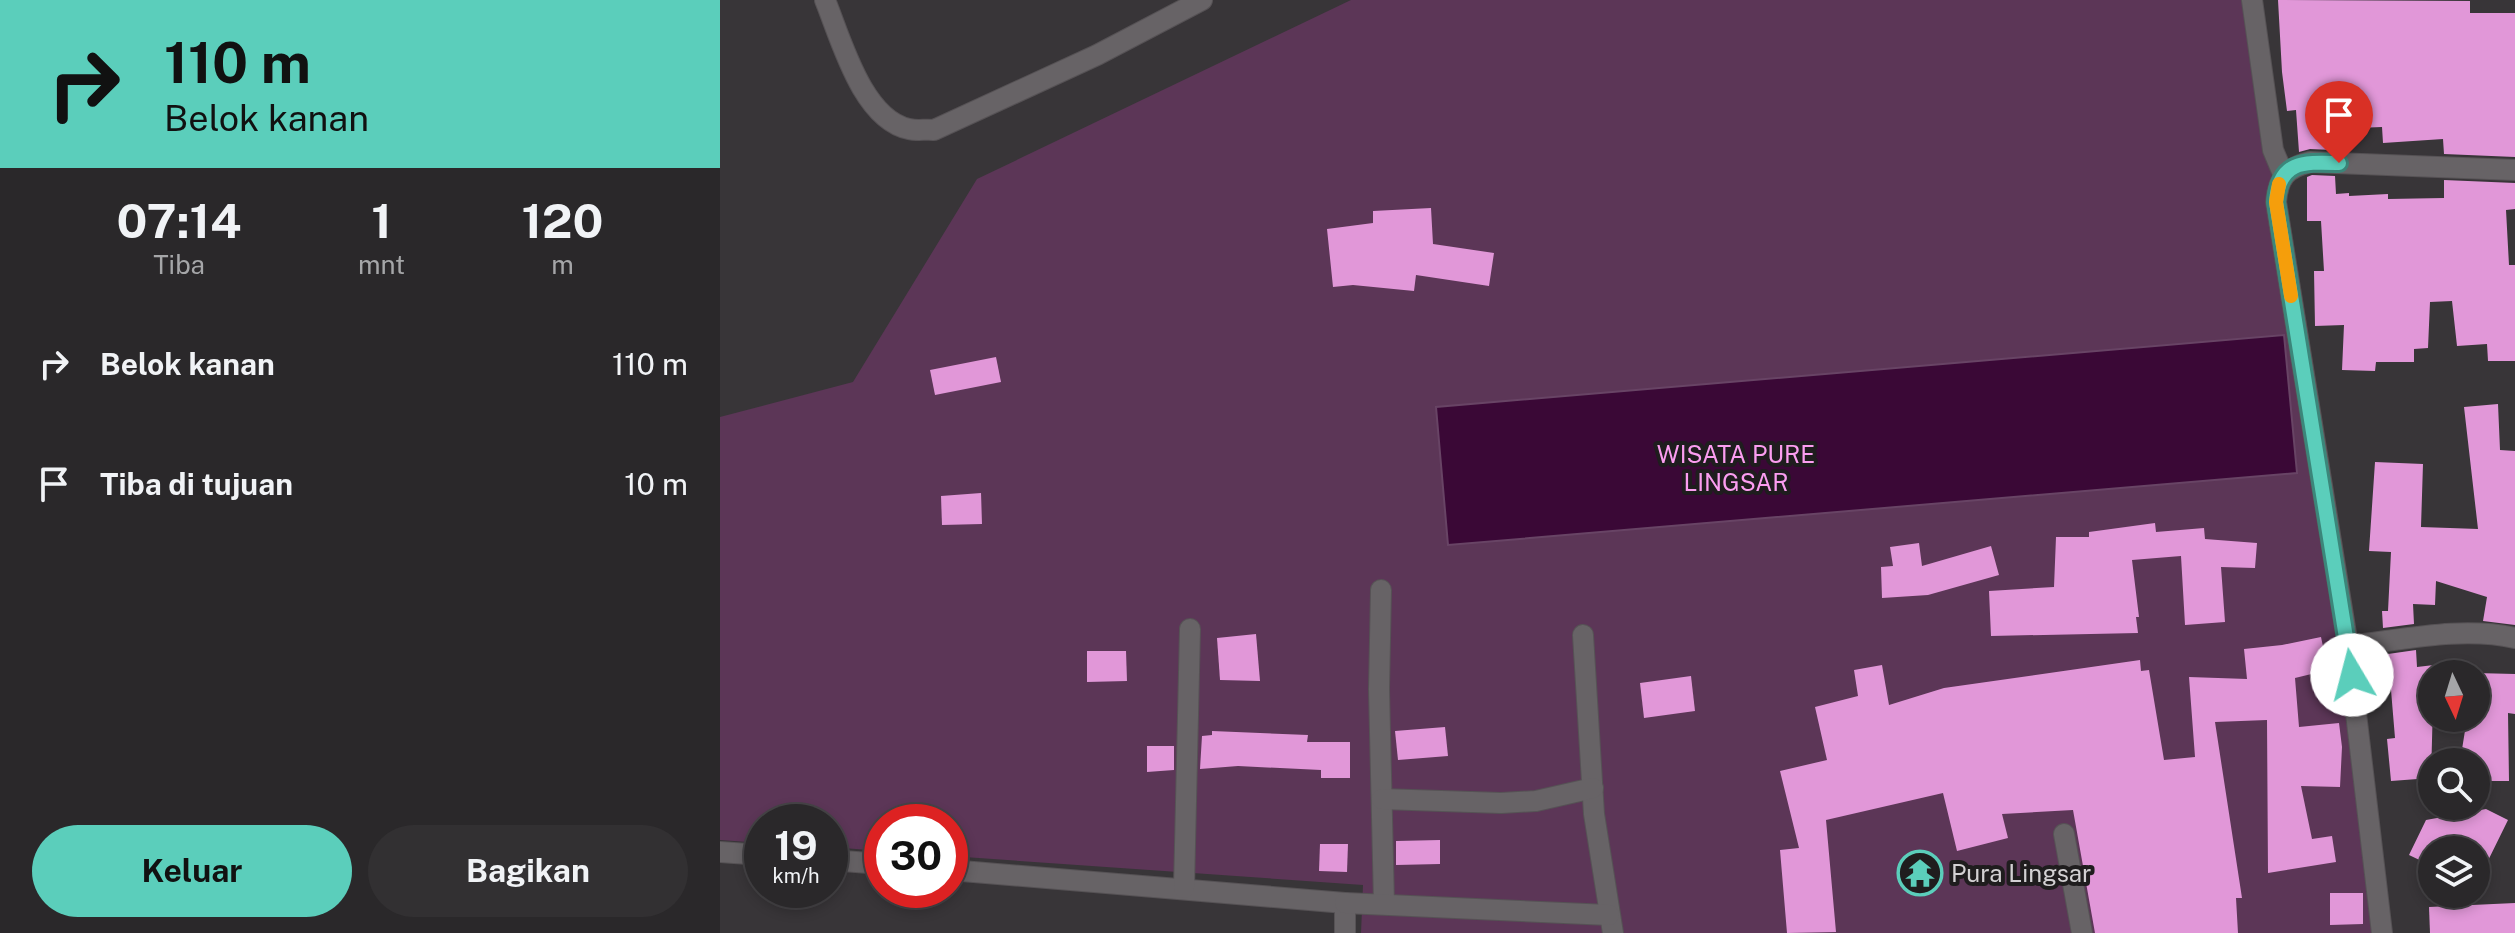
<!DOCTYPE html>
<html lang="id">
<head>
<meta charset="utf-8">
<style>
  :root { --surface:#2a282a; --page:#323032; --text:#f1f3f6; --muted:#a5a6a8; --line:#464447; --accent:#5bcebb }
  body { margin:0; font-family:"Public Sans",sans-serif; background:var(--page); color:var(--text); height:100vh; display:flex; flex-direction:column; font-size:30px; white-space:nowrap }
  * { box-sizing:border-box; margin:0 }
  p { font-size:26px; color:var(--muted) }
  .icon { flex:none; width:44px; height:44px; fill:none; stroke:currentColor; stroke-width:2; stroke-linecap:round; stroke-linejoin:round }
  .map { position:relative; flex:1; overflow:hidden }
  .details { display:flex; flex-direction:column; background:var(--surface); width:720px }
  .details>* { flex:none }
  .hud { background:#5bcebb; color:#111; overflow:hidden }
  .needle { width:52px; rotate:176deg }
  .fabs { position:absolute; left:1698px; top:660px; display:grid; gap:16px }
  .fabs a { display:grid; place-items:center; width:72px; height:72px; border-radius:50%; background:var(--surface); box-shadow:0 4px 12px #0003,0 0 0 2px var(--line); font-size:40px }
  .speed { position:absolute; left:24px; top:804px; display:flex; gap:16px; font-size:40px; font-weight:700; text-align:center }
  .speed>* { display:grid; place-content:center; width:104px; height:104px; border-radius:50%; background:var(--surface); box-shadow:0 4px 12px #0003,0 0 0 2px var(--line); line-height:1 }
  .speed small { font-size:20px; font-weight:400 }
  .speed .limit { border:12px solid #d22; background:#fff; color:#111 }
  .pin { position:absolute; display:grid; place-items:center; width:68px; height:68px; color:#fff; margin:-82px -34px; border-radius:50% 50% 50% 0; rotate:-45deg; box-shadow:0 0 8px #0007 }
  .pin .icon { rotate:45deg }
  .me { position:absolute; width:88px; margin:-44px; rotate:352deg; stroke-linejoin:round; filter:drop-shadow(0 0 6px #0008) }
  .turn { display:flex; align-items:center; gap:28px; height:168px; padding:0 32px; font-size:36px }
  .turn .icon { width:104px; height:104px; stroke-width:2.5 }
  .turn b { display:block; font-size:56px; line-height:68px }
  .eta { display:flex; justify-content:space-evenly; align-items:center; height:136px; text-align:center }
  .eta b { font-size:48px; font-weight:700; line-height:56px }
  .action { display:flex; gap:16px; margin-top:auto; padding:16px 32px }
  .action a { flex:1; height:92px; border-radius:48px; background:var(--accent); color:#111; font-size:32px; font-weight:700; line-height:92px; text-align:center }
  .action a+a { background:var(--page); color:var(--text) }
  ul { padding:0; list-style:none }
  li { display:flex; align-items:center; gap:24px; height:120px; padding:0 32px }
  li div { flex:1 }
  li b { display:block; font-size:30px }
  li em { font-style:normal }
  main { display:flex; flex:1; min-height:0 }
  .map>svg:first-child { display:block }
  .green { fill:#5c3657 }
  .water { fill:#3a0836; stroke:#684465; stroke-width:2 }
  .building { fill:#e197d8 }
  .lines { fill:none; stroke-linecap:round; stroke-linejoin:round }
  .street-casing { stroke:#565255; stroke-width:22 }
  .street { stroke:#676366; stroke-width:20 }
  .route-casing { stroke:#3b867a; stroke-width:20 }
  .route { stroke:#5bcebb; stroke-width:14 }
  .slow { stroke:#f59e0b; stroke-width:14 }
  .labels { text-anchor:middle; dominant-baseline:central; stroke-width:8; stroke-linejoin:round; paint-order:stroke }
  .park-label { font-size:24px; fill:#fb9df0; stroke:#1f1d1e }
  .poi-label { font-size:24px; fill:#d3d1d3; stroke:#1f1d1e; text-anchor:start }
</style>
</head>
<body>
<main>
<section class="details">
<div class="hud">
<div class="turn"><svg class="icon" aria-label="right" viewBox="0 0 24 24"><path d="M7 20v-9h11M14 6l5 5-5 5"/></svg><div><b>110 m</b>Belok kanan</div></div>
</div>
<div class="eta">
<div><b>07:14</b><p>Tiba</p></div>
<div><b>1</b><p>mnt</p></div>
<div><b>120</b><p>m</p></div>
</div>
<ul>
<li><svg class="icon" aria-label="right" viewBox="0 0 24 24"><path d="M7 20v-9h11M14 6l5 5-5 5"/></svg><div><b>Belok kanan</b></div><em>110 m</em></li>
<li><svg class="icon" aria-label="arrive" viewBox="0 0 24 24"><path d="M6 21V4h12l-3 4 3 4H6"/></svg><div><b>Tiba di tujuan</b></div><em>10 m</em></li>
</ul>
<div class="action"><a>Keluar</a><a>Bagikan</a></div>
</section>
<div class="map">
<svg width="1795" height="933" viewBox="0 0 1795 933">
  <rect width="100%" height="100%" fill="#383538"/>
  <polygon class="green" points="631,0 1526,0 1661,933 641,933 643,885 230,856 230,822 162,822 162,851 110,847 110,822 42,822 42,843 0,840 0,417 133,382 257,179"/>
  <polygon class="water" points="1564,335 1577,473 728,545 716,407"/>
  <g class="building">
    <polygon points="1558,0 1750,1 1750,13 1795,13 1795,157 1724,154 1723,139 1663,143 1662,127 1612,129 1613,150 1590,149 1579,152 1576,110 1567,111 1562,72"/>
    <polygon points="1592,175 1615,176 1616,194 1629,193 1629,196 1668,194 1668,199 1724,198 1724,180 1795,183 1795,209 1786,210 1789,265 1795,265 1795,361 1768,361 1767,344 1737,346 1732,301 1710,302 1708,348 1694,349 1694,362 1656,362 1655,371 1622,370 1624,325 1595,326 1594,271 1604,271 1601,221 1587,221 1587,177"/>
    <polygon points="711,208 713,244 774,253 769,286 696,275 694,291 633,285 613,287 607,229 653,223 653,211"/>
    <polygon points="276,357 281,382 215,395 210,370"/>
    <polygon points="1778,404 1780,450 1795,451 1795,625 1763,621 1767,597 1716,581 1715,605 1693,604 1694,624 1663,628 1662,611 1668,611 1671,552 1649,551 1655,462 1703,464 1701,527 1758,529 1744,407"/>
    <polygon points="261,493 262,524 222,525 221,496"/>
    <polygon points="1435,523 1436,532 1484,528 1485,539 1537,543 1535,568 1501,567 1505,622 1465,625 1461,556 1412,560 1419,617 1416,617 1418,633 1271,636 1269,591 1334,587 1336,537 1369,537 1369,532"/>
    <polygon points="1199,543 1202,566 1271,546 1279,575 1208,595 1162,598 1161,567 1173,566 1170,547"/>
    <polygon points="536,634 540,681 500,680 497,638"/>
    <polygon points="1601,637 1608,670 1575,678 1579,727 1619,723 1622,747 1620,787 1581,786 1592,839 1612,836 1616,862 1548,873 1547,720 1495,722 1522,898 1516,898 1518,933 1375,933 1353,810 1282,814 1288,838 1237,851 1223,793 1106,820 1116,932 1067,933 1060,850 1079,848 1060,771 1107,760 1095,707 1138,696 1134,670 1162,665 1169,705 1224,688 1420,660 1421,671 1429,670 1444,760 1475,757 1469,677 1527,679 1524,649 1562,645"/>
    <polygon points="1696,650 1697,667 1714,665 1711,778 1671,781 1667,739 1675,738 1668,654"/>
    <polygon points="367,651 406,651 407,681 367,682"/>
    <polygon points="1755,673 1795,674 1795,714 1788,713 1789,781 1756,781 1756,762 1740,762 1747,718 1756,718"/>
    <polygon points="971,676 975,711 924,718 920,683"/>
    <polygon points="725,727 728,756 678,760 675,731"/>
    <polygon points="492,731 588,735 587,742 630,742 630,778 601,778 601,770 518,766 480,769 482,736 492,735"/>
    <polygon points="427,746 454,746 454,770 427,772"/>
    <polygon points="1766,809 1788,820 1756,885 1756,850 1712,850 1712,866 1689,855 1706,820"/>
    <polygon points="720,840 720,864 676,865 676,841"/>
    <polygon points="600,844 628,844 627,872 599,871"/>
    <polygon points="1610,893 1643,893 1643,924 1610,925"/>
    <polygon points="1795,903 1795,933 1710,933 1709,907"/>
  </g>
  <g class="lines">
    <g class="street-casing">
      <g id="street">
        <path d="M 105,0 C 121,39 142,119 189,129 C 197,131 206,129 214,130 L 377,55 L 482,0"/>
        <polyline points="1532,0 1553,150 1563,174"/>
        <polyline points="661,590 659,689 664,903"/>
        <polyline points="863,635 874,814 893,933"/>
        <path d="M 1628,646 C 1683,640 1741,626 1795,638"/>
        <polyline points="662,799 781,803 816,801 873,788"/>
        <polyline points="1344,834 1362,933"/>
        <polyline points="0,852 42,855"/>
        <polyline points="110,860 162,864"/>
        <polyline points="230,870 625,903 625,933"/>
        <polyline points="464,888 470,629"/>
        <polyline points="625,903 889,915"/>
        <path d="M 1662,933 L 1628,646 L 1556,202 C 1558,178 1566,168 1590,162 L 1795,170"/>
      </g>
    </g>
    <use href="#street" class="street"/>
  </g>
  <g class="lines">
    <g class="route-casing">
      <path id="route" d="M 1619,163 C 1584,162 1559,160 1556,202 L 1632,675"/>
    </g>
    <use href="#route" class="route"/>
    <polyline class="slow" points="1559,184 1556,202 1571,296"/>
  </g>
  <defs>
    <g id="temple-ring" transform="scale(2.3)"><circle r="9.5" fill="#1f1d1e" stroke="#5bcebb" stroke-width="1.5"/><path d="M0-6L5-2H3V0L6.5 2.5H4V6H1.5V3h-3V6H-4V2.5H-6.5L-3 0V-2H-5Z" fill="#5bcebb"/></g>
  </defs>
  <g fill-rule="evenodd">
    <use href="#temple-ring" x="1200" y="873"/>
  </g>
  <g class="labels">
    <g class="park-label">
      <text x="1016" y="454">WISATA PURE<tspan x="1016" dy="28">LINGSAR</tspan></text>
    </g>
    <g class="poi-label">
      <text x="1231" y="873">Pura Lingsar</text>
    </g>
  </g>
</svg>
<div class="fabs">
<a><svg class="needle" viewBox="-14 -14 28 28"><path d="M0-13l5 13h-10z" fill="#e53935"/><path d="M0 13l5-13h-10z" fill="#a5a6a8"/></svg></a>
<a><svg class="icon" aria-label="search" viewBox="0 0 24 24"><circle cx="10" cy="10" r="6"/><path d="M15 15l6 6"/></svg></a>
<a><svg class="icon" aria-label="layers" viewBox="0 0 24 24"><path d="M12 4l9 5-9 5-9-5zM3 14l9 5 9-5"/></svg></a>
</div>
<div class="speed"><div>19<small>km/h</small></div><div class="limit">30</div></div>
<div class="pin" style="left:1619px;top:163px;background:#d93025"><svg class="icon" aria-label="arrive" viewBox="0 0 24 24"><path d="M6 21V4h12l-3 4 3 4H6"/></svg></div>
<svg class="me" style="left:1632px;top:675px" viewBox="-20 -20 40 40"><circle r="19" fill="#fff"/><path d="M0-13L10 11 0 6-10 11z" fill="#5bcebb"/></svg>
</div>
</main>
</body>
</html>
